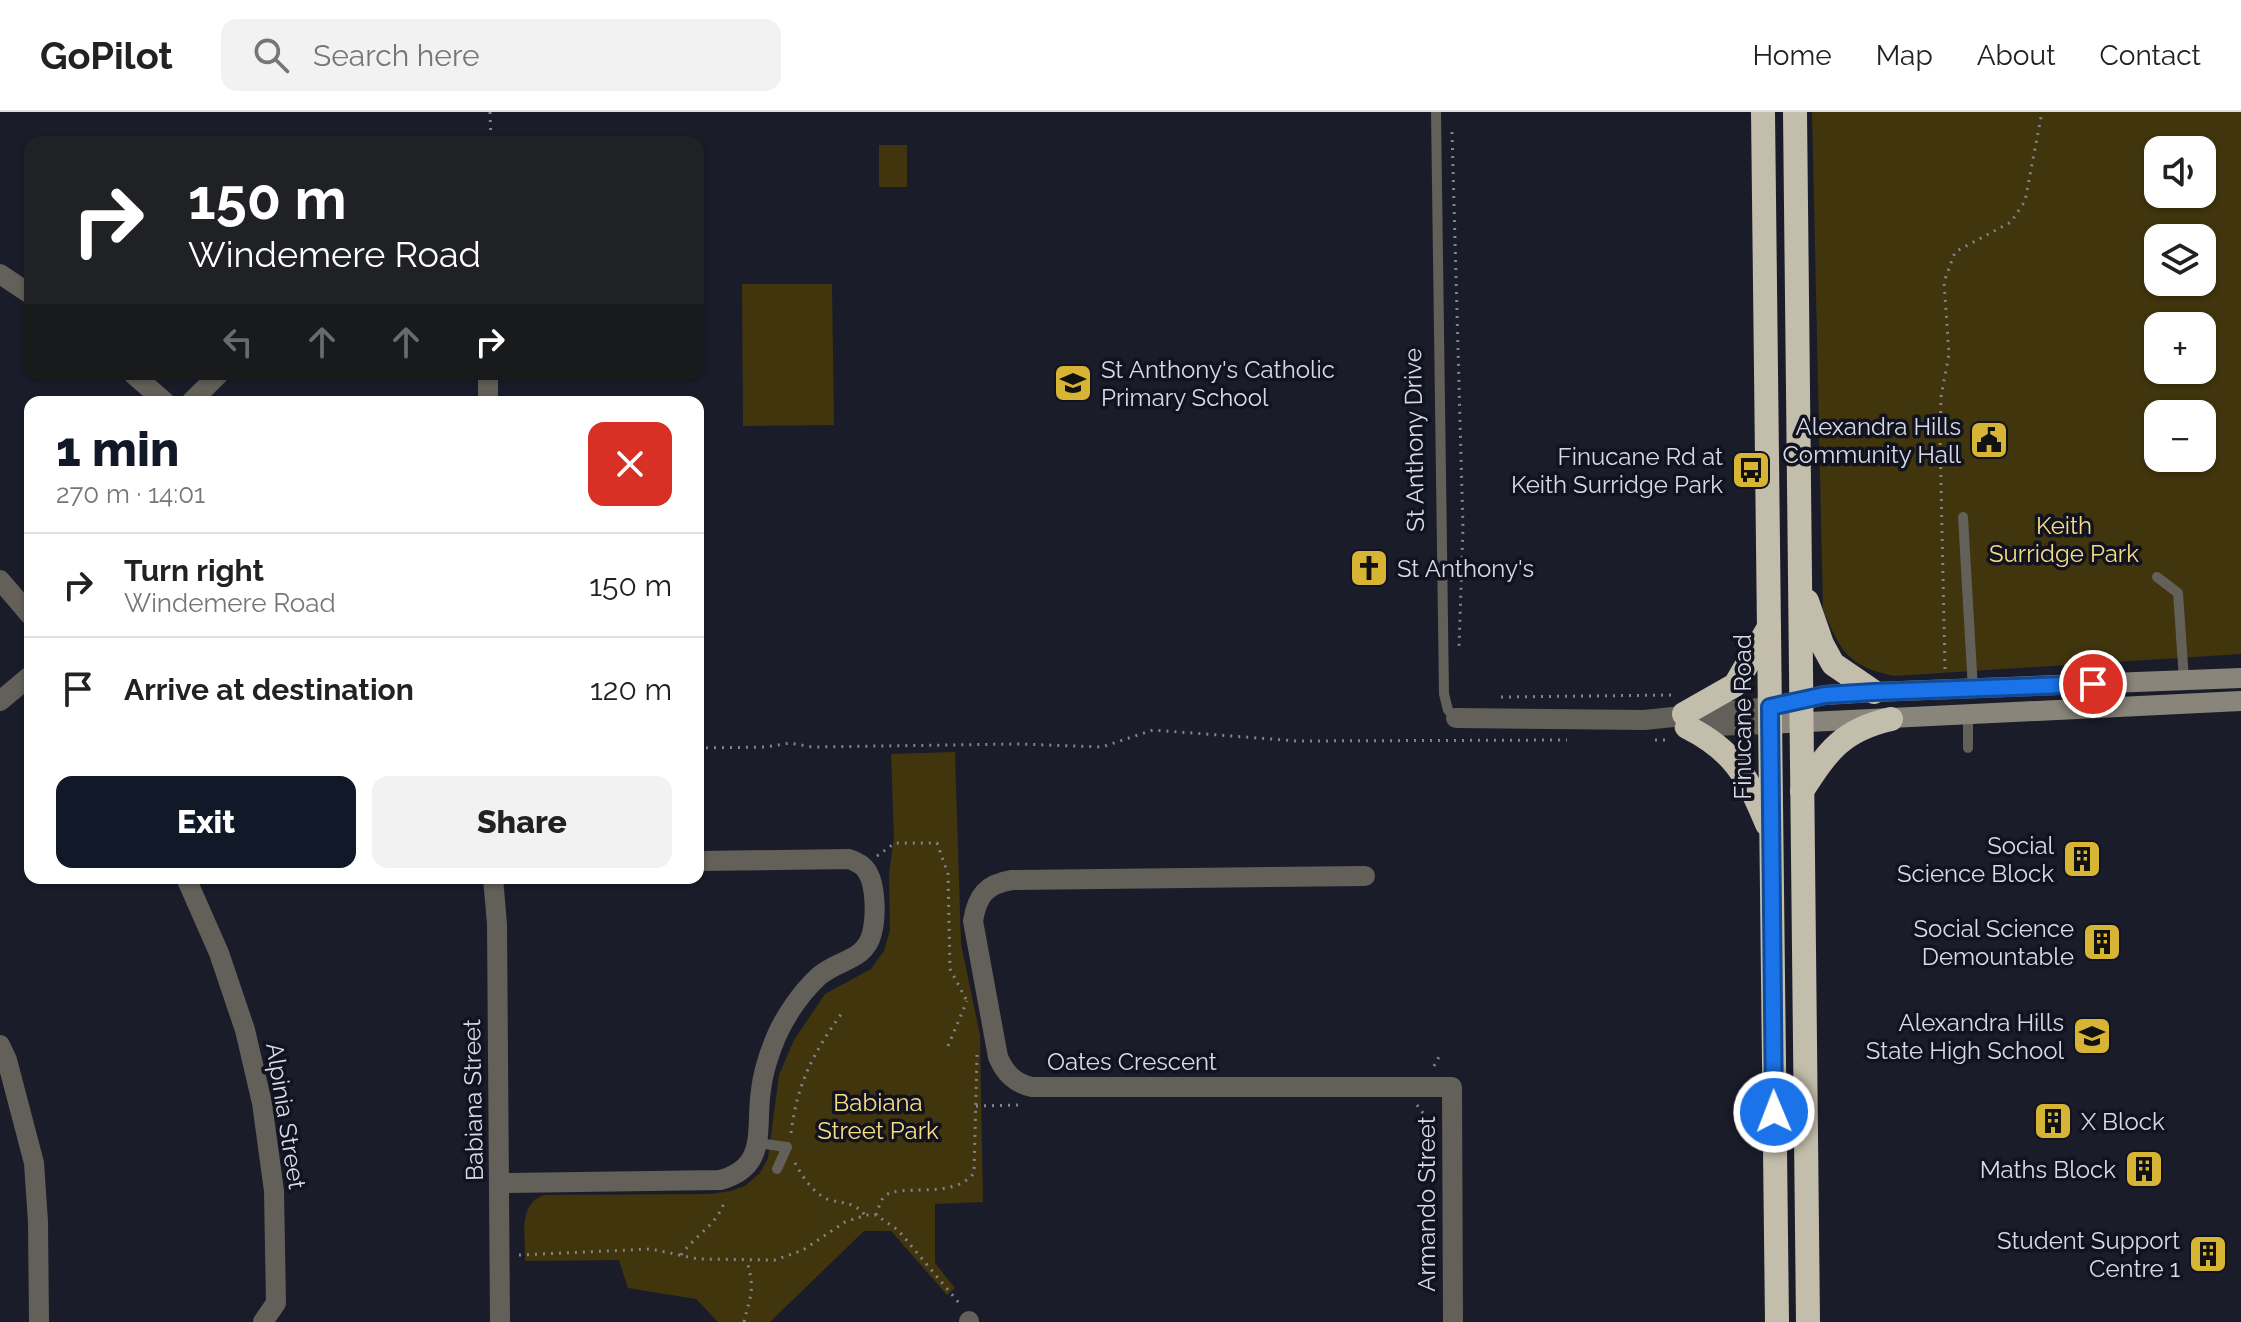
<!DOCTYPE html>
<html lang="en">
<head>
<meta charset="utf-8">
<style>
  :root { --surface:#fff; --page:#f2f2f2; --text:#222; --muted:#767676; --line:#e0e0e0; --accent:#111827 }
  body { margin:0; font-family:Raleway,sans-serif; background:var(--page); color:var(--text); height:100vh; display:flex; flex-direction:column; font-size:30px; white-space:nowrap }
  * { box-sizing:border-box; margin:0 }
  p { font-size:26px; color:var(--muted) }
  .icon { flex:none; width:44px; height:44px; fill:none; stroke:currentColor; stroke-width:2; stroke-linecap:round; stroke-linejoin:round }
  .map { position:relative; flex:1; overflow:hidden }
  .panel { position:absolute; left:24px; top:284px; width:680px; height:488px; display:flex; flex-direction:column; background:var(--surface); border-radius:16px; box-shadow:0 2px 6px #0004 }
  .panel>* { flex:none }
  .top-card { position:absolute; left:24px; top:24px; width:680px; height:244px; border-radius:16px; box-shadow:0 2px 6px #0004; background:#202124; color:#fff; overflow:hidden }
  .tools { position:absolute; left:2144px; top:24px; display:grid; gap:16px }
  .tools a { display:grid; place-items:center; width:72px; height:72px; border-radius:16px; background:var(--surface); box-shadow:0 2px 6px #0004; font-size:40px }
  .pin { position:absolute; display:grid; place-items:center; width:68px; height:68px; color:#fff; margin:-34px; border:4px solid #fff; border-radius:50%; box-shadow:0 2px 8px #0007 }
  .me { position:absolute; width:88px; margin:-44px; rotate:359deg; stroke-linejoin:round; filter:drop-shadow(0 0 6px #0008) }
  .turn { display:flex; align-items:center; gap:28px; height:168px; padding:0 32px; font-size:36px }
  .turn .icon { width:104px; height:104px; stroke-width:2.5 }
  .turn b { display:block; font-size:56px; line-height:68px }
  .lanes { display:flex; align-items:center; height:76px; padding:0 32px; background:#0003; justify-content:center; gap:40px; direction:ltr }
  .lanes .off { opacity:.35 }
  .round { display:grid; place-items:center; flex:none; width:84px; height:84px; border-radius:16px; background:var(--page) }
  .summary { display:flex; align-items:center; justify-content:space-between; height:136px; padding:0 32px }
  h1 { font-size:48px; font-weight:800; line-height:60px; color:var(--accent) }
  .primary-button { display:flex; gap:16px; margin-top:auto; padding:16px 32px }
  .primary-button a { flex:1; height:92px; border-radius:16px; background:var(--accent); color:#fff; font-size:32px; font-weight:800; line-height:92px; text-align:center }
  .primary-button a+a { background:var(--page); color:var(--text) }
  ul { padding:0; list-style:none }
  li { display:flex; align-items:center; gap:24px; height:104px; padding:0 32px; border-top:2px solid var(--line) }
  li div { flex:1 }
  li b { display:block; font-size:30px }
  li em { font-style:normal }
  header { display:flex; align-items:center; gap:48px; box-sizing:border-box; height:112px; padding:0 40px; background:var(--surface); border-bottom:2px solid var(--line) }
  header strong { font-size:38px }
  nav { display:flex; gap:44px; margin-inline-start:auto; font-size:28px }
  .search { width:560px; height:72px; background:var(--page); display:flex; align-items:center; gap:20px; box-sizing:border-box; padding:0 28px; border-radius:16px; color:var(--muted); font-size:30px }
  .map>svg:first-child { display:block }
  .green { fill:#40350d; fill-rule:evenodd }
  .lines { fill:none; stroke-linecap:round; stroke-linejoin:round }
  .path { stroke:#82838f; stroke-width:3; stroke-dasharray:2 6; stroke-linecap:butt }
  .lane { stroke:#626059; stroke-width:10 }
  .street { stroke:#626059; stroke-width:20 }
  .secondary { stroke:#89857a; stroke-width:20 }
  .highway { stroke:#c3bdab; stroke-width:24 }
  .route-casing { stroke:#114b97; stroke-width:20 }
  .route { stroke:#1a73e8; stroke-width:14 }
  .labels { text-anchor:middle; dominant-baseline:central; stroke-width:7; stroke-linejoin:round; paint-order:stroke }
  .poi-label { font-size:24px; fill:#d9dae3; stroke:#121320; text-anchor:end }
  .street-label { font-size:24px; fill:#d9dae3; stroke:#121320 }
  .park-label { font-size:24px; fill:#f9dd82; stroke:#121320 }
</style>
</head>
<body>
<header>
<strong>GoPilot</strong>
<div class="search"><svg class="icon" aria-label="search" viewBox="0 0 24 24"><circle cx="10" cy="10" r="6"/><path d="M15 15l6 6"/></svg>Search here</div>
<nav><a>Home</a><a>Map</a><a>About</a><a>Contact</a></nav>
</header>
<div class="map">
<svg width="2241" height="1210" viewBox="0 0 2241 1210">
  <rect width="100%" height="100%" fill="#1b1c2a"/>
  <g class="green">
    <path d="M 1812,0 L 2241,0 L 2241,542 L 1894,564 C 1847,554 1841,539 1823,498 ZM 2158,38 L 2202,38 L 2202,82 L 2158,82 ZM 2158,126 L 2202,126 L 2202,170 L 2158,170 ZM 2158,214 L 2202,214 L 2202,258 L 2158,258 ZM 2158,302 L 2202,302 L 2202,346 L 2158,346 Z"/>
    <rect x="879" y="33" width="28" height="42"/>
    <polygon points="742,172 832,172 834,313 743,314"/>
    <path d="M 955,640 L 961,832 L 980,923 L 983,1090 L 935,1092 L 935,1151 L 955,1176 L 947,1183 L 891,1119 L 864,1119 L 770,1210 L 718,1210 L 696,1187 L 628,1176 L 619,1148 L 525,1149 C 526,1126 517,1092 544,1083 L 710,1082 L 731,1079 L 745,1074 L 760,1061 L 768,1046 L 779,963 L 794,928 L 825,882 L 871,857 L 884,839 L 890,818 L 889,762 L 894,726 L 891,642 Z"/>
  </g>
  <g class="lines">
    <g class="path">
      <polyline points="490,0 491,30"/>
      <polyline points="1452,20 1463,416 1459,536"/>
      <polyline points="1945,557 1940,324 1941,285 1949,242 1944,170 1955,140 2011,110 2025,89 2042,0"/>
      <polyline points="1501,585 1673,583"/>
      <polyline points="1655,628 1671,628"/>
      <polyline points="698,636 766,635 790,631 812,635 1019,632 1102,635 1153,618 1297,629 1567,628"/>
      <polyline points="877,744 895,731 937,731 948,762 950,857 967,889"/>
      <polyline points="948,934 967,889"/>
      <polyline points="1434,954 1441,941"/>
      <polyline points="1417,993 1432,1013"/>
      <polyline points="976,994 1019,993"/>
      <path d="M 791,1021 C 797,972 813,941 842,901"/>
      <path d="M 795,1051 C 802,1064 814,1083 830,1088 C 845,1092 854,1090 865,1103"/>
      <path d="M 876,1103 C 878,1098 880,1089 884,1085 C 897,1070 952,1089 974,1061 L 977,943"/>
      <polyline points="519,1143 651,1137 698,1147 775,1148 803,1138 845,1110 866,1103 876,1103 898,1118 959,1191"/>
      <path d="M 681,1143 C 695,1123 719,1112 725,1087"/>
      <path d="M 744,1210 C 751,1181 755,1179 747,1149"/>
    </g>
    <g class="lane">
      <polyline points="1436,0 1444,582 1448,598 1456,606"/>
      <polyline points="1963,405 1973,578"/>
      <polyline points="2157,465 2178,481 2184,568"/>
      <polyline points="1968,636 1968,602"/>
      <polyline points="757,1031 787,1035 777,1057"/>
    </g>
    <g class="street">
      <polyline points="0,162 30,182"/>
      <polyline points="133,262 165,290"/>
      <polyline points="488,262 488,290"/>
      <polyline points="191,290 219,262"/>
      <polyline points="0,468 30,503"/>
      <polyline points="0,589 30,564"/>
      <polyline points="1456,606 1644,608 1770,595"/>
      <polyline points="1684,615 1770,612"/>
      <path d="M 1365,764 L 1012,768 C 986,772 977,784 973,809 L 998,945 C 1005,961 1014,971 1032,975 L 1452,975 L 1453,1210"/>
      <polyline points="186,766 219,841 245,918 262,991 274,1079 276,1191 263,1210"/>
      <polyline points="493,766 497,812 500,1210"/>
      <polyline points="0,933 7,948 34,1051 38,1110 39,1210"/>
      <path d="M 500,1071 L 720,1068 C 769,1055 755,1016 761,978 C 763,959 769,942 776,925 C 785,904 801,881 818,865 C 837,847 865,850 872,821 C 876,805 876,775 868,761 C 864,753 857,750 849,747 L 698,749"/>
      <polyline points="969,1209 969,1210"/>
    </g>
    <g class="secondary">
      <polyline points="1770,595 1825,583 1874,580 2241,566"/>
      <polyline points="1770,612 2241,589"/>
    </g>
    <g class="highway">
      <polyline points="1763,0 1777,1210"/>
      <polyline points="1795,0 1808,1210"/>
      <polyline points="1807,489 1822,532 1833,552 1874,580"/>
      <polyline points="1684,602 1735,573 1769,515"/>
      <path d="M 1687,615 C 1735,639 1747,665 1767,712"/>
      <path d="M 1802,679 C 1828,639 1842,618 1891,607"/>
    </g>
  </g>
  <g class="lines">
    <g class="route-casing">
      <polyline id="route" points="1774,1000 1770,595 1825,583 1874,580 2093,572"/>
    </g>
    <use href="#route" class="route"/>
  </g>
  <defs>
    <g id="school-square" transform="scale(2)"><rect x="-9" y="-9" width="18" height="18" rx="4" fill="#d7b434" stroke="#121320"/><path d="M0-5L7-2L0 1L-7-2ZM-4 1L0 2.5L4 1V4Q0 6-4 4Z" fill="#111"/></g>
    <g id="civic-square" transform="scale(2)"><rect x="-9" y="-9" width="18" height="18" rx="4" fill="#d7b434" stroke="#121320"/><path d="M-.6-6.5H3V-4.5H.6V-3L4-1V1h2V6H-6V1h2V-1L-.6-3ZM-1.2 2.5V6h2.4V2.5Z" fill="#111"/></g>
    <g id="bus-square" transform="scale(2)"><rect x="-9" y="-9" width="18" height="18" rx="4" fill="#d7b434" stroke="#121320"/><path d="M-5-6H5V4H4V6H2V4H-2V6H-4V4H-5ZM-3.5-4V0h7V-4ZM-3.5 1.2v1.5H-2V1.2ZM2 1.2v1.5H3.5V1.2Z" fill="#111"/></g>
    <g id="church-square" transform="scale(2)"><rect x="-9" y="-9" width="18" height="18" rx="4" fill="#d7b434" stroke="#121320"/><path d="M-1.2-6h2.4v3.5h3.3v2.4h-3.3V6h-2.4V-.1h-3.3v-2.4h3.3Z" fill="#111"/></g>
    <g id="building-square" transform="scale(2)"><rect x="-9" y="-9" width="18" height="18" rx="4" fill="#d7b434" stroke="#121320"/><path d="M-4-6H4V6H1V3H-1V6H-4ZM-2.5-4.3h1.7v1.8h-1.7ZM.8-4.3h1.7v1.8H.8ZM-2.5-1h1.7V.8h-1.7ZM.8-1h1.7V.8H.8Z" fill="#111"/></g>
  </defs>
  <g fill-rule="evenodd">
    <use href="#school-square" x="1073" y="271"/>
    <use href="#civic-square" x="1989" y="328"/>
    <use href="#bus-square" x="1751" y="358"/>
    <use href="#church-square" x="1369" y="456"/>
    <use href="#building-square" x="2082" y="747"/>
    <use href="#building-square" x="2102" y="830"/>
    <use href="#school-square" x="2092" y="924"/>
    <use href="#building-square" x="2053" y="1009"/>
    <use href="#building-square" x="2144" y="1057"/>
    <use href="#building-square" x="2208" y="1142"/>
  </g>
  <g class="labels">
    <g class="poi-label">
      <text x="1101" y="257" text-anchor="start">St Anthony's Catholic<tspan x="1101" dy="28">Primary School</tspan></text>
      <text x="1961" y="314">Alexandra Hills<tspan x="1961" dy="28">Community Hall</tspan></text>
      <text x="1723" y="344">Finucane Rd at<tspan x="1723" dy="28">Keith Surridge Park</tspan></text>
      <text x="1397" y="456" text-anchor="start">St Anthony's</text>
      <text x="2054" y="733">Social<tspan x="2054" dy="28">Science Block</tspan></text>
      <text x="2074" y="816">Social Science<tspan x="2074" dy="28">Demountable</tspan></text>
      <text x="2064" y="910">Alexandra Hills<tspan x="2064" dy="28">State High School</tspan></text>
      <text x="2081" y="1009" text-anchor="start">X Block</text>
      <text x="2116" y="1057">Maths Block</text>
      <text x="2180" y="1128">Student Support<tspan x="2180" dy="28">Centre 1</tspan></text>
    </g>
    <g class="street-label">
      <text transform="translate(1414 328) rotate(-91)">St Anthony Drive</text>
      <text transform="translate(1742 605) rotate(-90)">Finucane Road</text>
      <text x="1132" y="949">Oates Crescent</text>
      <text transform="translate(473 988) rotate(-91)">Babiana Street</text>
      <text transform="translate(286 1004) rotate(81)">Alpinia Street</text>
      <text transform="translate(1426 1092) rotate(-90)">Armando Street</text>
    </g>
    <g class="park-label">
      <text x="2064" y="413">Keith<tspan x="2064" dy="28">Surridge Park</tspan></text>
      <text x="878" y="990">Babiana<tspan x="878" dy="28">Street Park</tspan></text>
    </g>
  </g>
</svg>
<div class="tools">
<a><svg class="icon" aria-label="sound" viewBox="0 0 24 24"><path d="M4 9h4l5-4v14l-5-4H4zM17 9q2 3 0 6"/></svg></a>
<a><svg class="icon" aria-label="layers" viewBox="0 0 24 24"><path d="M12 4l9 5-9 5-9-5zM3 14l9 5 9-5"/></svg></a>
<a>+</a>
<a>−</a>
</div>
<div class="pin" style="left:2093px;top:572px;background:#d93025"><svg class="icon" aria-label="arrive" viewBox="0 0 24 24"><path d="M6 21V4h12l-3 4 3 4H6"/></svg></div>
<svg class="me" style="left:1774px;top:1000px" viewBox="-20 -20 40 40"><circle r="17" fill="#1a73e8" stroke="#fff" stroke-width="3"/><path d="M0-11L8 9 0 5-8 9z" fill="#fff"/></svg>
<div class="top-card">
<div class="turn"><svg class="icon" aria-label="right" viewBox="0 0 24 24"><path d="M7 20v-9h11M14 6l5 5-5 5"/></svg><div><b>150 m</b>Windemere Road</div></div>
<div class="lanes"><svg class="icon off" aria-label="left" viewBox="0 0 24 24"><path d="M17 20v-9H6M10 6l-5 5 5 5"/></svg><svg class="icon off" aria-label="ahead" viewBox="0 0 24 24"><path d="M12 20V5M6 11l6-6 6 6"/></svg><svg class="icon off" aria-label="ahead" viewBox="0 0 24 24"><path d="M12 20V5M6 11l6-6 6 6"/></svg><svg class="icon" aria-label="right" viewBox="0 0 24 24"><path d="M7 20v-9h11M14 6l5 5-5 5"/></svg></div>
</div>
<section class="panel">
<div class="summary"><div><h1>1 min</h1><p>270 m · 14:01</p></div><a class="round" style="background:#d93025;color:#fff"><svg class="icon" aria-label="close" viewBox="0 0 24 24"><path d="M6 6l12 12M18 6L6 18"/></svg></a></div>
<ul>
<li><svg class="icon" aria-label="right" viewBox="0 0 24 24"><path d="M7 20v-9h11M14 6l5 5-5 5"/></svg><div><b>Turn right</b><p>Windemere Road</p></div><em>150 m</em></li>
<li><svg class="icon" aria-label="arrive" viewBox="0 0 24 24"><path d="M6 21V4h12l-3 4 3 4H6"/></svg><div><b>Arrive at destination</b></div><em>120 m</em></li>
</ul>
<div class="primary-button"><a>Exit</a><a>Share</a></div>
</section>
</div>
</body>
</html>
